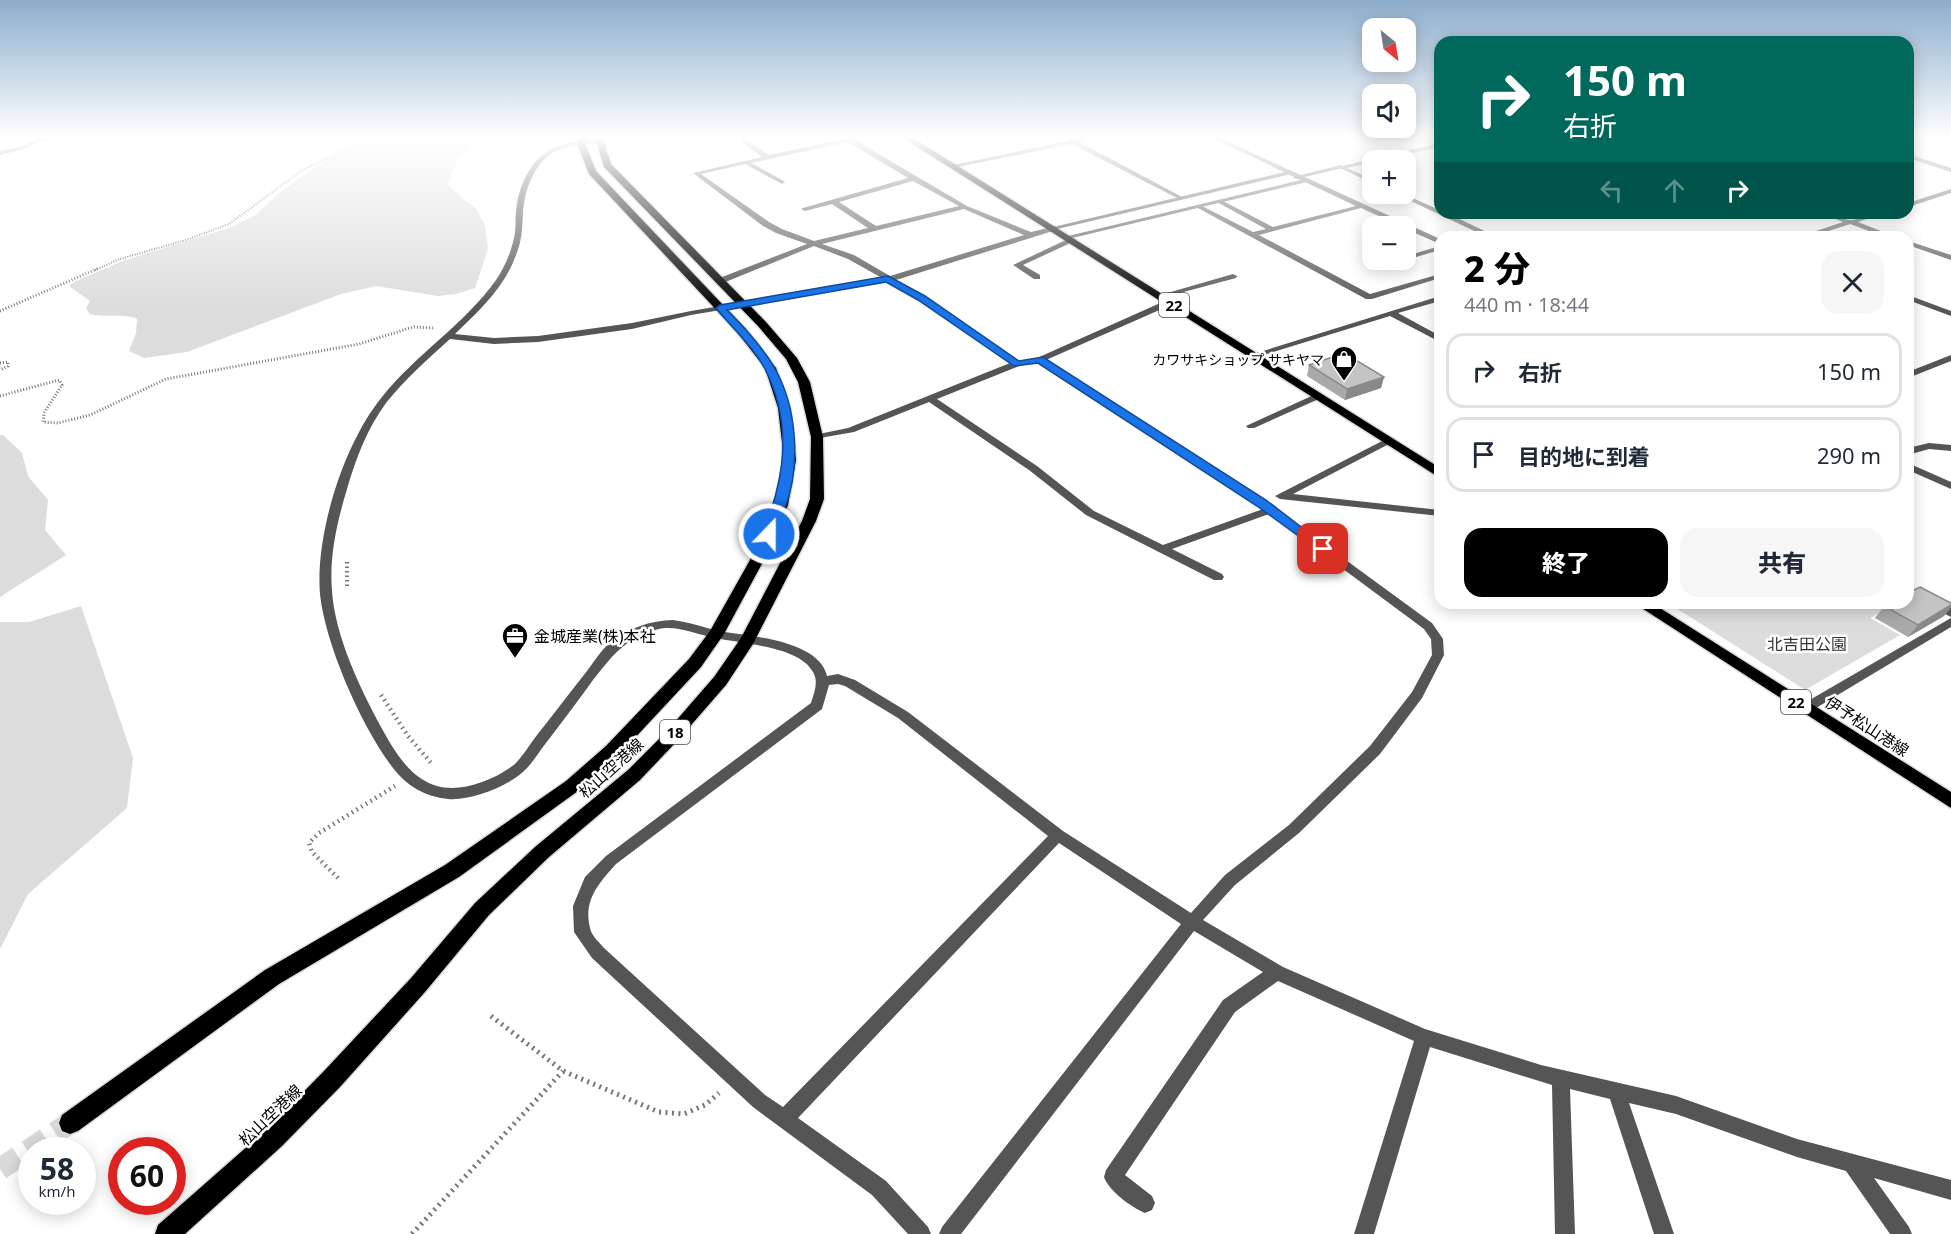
<!DOCTYPE html>
<html lang="ja">
<head>
<meta charset="utf-8">
<style>
  :root { --surface:#fff; --page:#f6f6f7; --text:#1f2937; --muted:#747a83; --line:#e0e1e3; --accent:#000 }
  body { margin:0; font-family:"Noto Sans","Noto Sans JP",sans-serif; background:var(--page); color:var(--text); height:100vh; display:flex; flex-direction:column; font-size:22px; white-space:nowrap }
  * { box-sizing:border-box; margin:0 }
  p { font-size:20px; color:var(--muted) }
  .icon { flex:none; width:33px; height:33px; fill:none; stroke:currentColor; stroke-width:2; stroke-linecap:round; stroke-linejoin:round }
  .map { position:relative; flex:1; overflow:hidden }
  .panel { position:absolute; left:1434px; top:231px; width:480px; height:378px; display:flex; flex-direction:column; background:var(--surface); border-radius:18px; box-shadow:0 3px 15px #0003 }
  .panel>* { flex:none }
  .hud { position:absolute; left:1434px; top:36px; width:480px; height:183px; border-radius:18px; box-shadow:0 3px 15px #0003; background:#00695c; color:#fff; overflow:hidden }
  .needle { width:39px; rotate:150deg }
  .fabs { position:absolute; left:1362px; top:18px; display:grid; gap:12px }
  .fabs a { display:grid; place-items:center; width:54px; height:54px; border-radius:12px; background:var(--surface); box-shadow:0 3px 15px #0003; font-size:30px }
  .speed { position:absolute; left:18px; top:1137px; display:flex; gap:12px; font-size:30px; font-weight:700; text-align:center }
  .speed>* { display:grid; place-content:center; width:78px; height:78px; border-radius:50%; background:var(--surface); box-shadow:0 3px 15px #0003; line-height:1 }
  .speed small { font-size:15px; font-weight:400 }
  .speed .limit { border:9px solid #d22; background:#fff; color:#111 }
  .pin { position:absolute; display:grid; place-items:center; width:51px; height:51px; color:#fff; margin:-26px; border-radius:12px; box-shadow:0 3px 9px #0006 }
  .me { position:absolute; width:66px; margin:-33px; rotate:22deg; stroke-linejoin:round; filter:drop-shadow(0 0 4px #0008) }
  .turn { display:flex; align-items:center; gap:21px; height:126px; padding:0 30px; font-size:27px }
  .turn .icon { width:78px; height:78px; stroke-width:2.5 }
  .turn b { display:block; font-size:42px; line-height:51px }
  .lanes { display:flex; align-items:center; height:57px; padding:0 30px; background:#0003; justify-content:center; gap:30px; direction:ltr }
  .lanes .off { opacity:.35 }
  .round { display:grid; place-items:center; flex:none; width:63px; height:63px; border-radius:18px; background:var(--page) }
  .headline { display:flex; align-items:center; justify-content:space-between; height:102px; padding:0 30px }
  h1 { font-size:36px; font-weight:800; line-height:45px; color:var(--accent) }
  .cta { display:flex; gap:12px; margin-top:auto; padding:12px 30px }
  .cta a { flex:1; height:69px; border-radius:18px; background:var(--accent); color:#fff; font-size:24px; font-weight:800; line-height:69px; text-align:center }
  .cta a+a { background:var(--page); color:var(--text) }
  ul { padding:0; list-style:none }
  li { display:flex; align-items:center; gap:18px; height:75px; margin:0 12px 9px; padding:0 18px; border:3px solid var(--line); border-radius:18px }
  li div { flex:1 }
  li b { display:block; font-size:22px }
  li em { font-style:normal }
  .map>svg:first-child { display:block }
  .green { fill:#dcdcdc }
  .lines { fill:none; stroke-linecap:round; stroke-linejoin:round }
  .primary-tunnel { stroke:#d9d9d9; stroke-width:22; stroke-dasharray:22 11; stroke-linecap:butt }
  .primary-casing { stroke:#dbdbdb; stroke-width:3 }
  .path-far4 { stroke:#777; stroke-width:2; stroke-dasharray:1 1.5; stroke-linecap:butt }
  .path-far3 { stroke:#777; stroke-width:3; stroke-dasharray:1 2; stroke-linecap:butt }
  .path-far2 { stroke:#777; stroke-width:4; stroke-dasharray:1.5 3; stroke-linecap:butt }
  .path-far1 { stroke:#777; stroke-width:4.5; stroke-dasharray:1.5 4; stroke-linecap:butt }
  .path { stroke:#777; stroke-width:5; stroke-dasharray:2 4.5; stroke-linecap:butt }
  .service { fill:#555; fill-rule:evenodd }
  .minor { fill:#555; fill-rule:evenodd }
  .tertiary { fill:#555; fill-rule:evenodd }
  .primary { fill:#000; fill-rule:evenodd }
  .wall { fill:#a9a9a9 }
  .shaded-wall { fill:#898989 }
  .building { fill:#c4c4c4; stroke:#898989; stroke-width:1.5 }
  .route { fill:#1a73e8; stroke:#114b97; stroke-width:1.5 }
  .labels { text-anchor:middle; dominant-baseline:central; stroke-width:5; stroke-linejoin:round; paint-order:stroke }
  .far-poi-label { font-size:14px; fill:#000; stroke:#fff; text-anchor:end }
  .shield { fill:#fff; stroke:#4c4c4c; stroke-width:1.5 }
  .shield-label { font-size:15px; font-weight:bold; fill:#000 }
  .poi-label { font-size:16px; fill:#000; stroke:#fff; text-anchor:start }
  .park-label { font-size:16px; fill:#333; stroke:#fff }
  .street-label { font-size:16px; fill:#000; stroke:#fff }
</style>
</head>
<body>
<div class="map">
<svg width="1951" height="1234" viewBox="0 0 1951 1234">
  <rect width="100%" height="100%" fill="#fff"/>
  <g class="green">
    <path d="M 365,138 L 483,138 L 458,158 L 448,184 L 463,199 L 476,208 L 485,226 L 488,249 L 475,288 L 456,294 L 438,296 L 376,286 L 341,294 L 187,352 L 144,358 L 129,351 L 136,333 L 137,319 C 128,313 104,318 90,314 L 86,308 L 90,301 L 69,286 L 74,282 L 122,261 L 232,227 L 257,214 L 278,194 L 318,165 L 361,143 Z"/>
    <polygon points="0,435 3,435 22,453 28,476 48,500 45,530 66,555 0,597"/>
    <polygon points="1668,603 1895,603 1870,618 1900,635 1805,690"/>
    <polygon points="81,606 133,758 127,808 28,894 0,949 0,622 29,622"/>
  </g>
  <g class="lines">
    <polyline class="primary-tunnel" points="0,1169 70,1123"/>
    <g class="primary-casing">
      <g id="primary">
        <polygon points="578,138 586,138 585,143 596,171 745,328 776,368 790,408 796,460 788,505 764,560 724,634 701,667 618,756 578,791 459,877 279,984 78,1131 70,1134 62,1131 59,1123 62,1115 265,970 445,865 566,781 606,746 689,659 710,631 750,560 774,505 784,460 778,408 765,368 737,332 589,174 577,143"/>
        <polygon points="595,138 603,138 611,164 766,322 797,358 810,382 823,437 824,499 816,521 753,644 726,685 679,739 640,780 549,857 489,915 425,992 340,1087 282,1146 185,1234 155,1234 158,1225 266,1130 324,1071 411,978 475,903 535,847 628,770 667,731 714,677 741,638 802,521 810,499 811,437 798,382 786,359 758,326 604,167"/>
        <polygon points="903,138 913,138 1440,468 1440,478"/>
        <polygon points="1634,603 1652,603 1951,792 1951,808"/>
      </g>
    </g>
    <polyline class="path-far4" points="95,270 120,259 186,240 229,224 301,171 358,143 360,138"/>
    <g class="path-far3">
      <polyline points="0,311 99,268"/>
      <polyline points="0,363 8,362 8,366 0,370"/>
      <polyline points="0,396 59,380 62,385 44,413 43,422 58,423 90,415 166,379 359,344 413,327 434,328"/>
    </g>
    <polyline class="path-far2" points="347,562 347,587"/>
    <g class="path-far1">
      <polyline points="381,695 408,736 431,763"/>
      <polyline points="338,878 312,852 309,843 319,833 395,786"/>
    </g>
    <g class="path">
      <polyline points="491,1016 563,1071 659,1112 684,1114 705,1105 719,1093"/>
      <polyline points="412,1234 563,1071"/>
    </g>
    <g class="service">
      <polygon points="1440,143 1440,147 1347,168 1372,179 1372,183 1338,167"/>
      <polygon points="1908,154 1951,168 1951,172 1908,158"/>
      <polygon points="1951,189 1951,193 1908,207 1908,203"/>
      <polygon points="1396,194 1403,194 1440,210 1440,213 1447,213 1497,237 1487,237"/>
      <path d="M 1821,213 C 1833,213 1840,219 1850,220 C 1859,220 1872,213 1884,213 L 1858,222 L 1896,237 L 1885,237 L 1850,224 L 1810,237 L 1798,237 L 1843,222 Z"/>
      <polygon points="1908,241 1951,255 1951,260 1908,245"/>
      <polygon points="1908,295 1951,311 1951,316 1908,300"/>
      <polygon points="1951,355 1951,361 1908,378 1908,372"/>
      <polygon points="1929,443 1951,445 1951,451 1929,449 1908,455 1908,448"/>
    </g>
    <g class="minor">
      <polygon points="40,138 49,138 24,149 0,155 0,151 20,147"/>
      <path d="M 599,138 L 601,141 C 587,145 570,145 556,151 C 534,162 524,191 523,214 C 522,229 522,241 516,255 C 505,287 479,311 455,334 L 494,338 L 538,336 L 632,323 L 691,311 L 882,278 L 848,259 L 814,246 L 723,283 L 717,283 L 717,279 L 807,244 L 776,233 L 763,226 L 693,173 L 762,157 L 737,138 L 744,138 L 769,155 L 848,138 L 860,138 L 855,140 L 967,206 L 1031,232 L 1056,226 L 1056,230 L 896,280 L 925,296 L 1019,361 L 1037,358 L 1167,300 L 1173,300 L 1173,304 L 1046,360 L 1265,501 L 1432,623 L 1443,639 L 1444,655 L 1422,698 L 1380,754 L 1299,833 L 1235,885 L 1203,920 L 1283,967 L 1425,1029 L 1541,1065 L 1676,1096 L 1797,1139 L 1951,1180 L 1951,1200 L 1874,1178 L 1909,1227 L 1912,1234 L 1890,1234 L 1846,1171 L 1797,1157 L 1676,1114 L 1629,1103 L 1674,1234 L 1654,1234 L 1610,1099 L 1570,1089 L 1575,1234 L 1555,1234 L 1552,1085 L 1430,1047 L 1374,1234 L 1354,1234 L 1414,1041 L 1278,981 L 1235,1012 L 1125,1175 L 1152,1196 L 1155,1203 L 1152,1210 L 1145,1213 C 1131,1207 1109,1191 1104,1177 L 1106,1170 L 1223,1000 L 1263,972 L 1194,931 L 961,1234 L 939,1234 L 942,1227 L 1181,924 L 1059,843 L 798,1118 L 886,1181 L 928,1227 L 931,1234 L 908,1234 L 872,1195 L 753,1107 L 592,958 L 574,932 L 573,906 L 585,877 L 606,856 L 811,703 C 814,693 819,682 813,672 C 799,646 742,644 716,638 C 699,635 682,627 665,628 C 654,629 644,634 634,639 C 616,649 606,664 593,680 C 578,701 562,722 546,743 C 539,752 533,762 526,769 C 510,786 471,801 448,799 C 425,797 407,786 393,768 C 362,728 325,644 320,594 C 315,534 344,443 382,397 C 416,354 464,325 496,280 C 505,267 513,248 515,232 C 516,225 515,219 516,212 C 518,188 530,158 554,148 C 568,142 584,141 599,138 ZM 848,142 L 908,178 L 803,208 L 801,209 L 805,211 L 832,204 L 868,228 L 814,241 L 782,229 L 769,222 L 701,174 L 745,164 L 782,184 L 785,182 L 784,181 L 751,163 ZM 913,181 L 959,206 L 876,226 L 839,202 ZM 964,209 L 1024,235 L 890,276 L 854,255 L 822,244 ZM 888,282 L 919,300 L 1010,363 L 848,428 L 814,435 L 814,439 L 854,432 L 929,402 L 1029,470 L 1086,515 L 1214,580 L 1222,580 L 1224,577 L 1222,574 L 1172,549 L 1269,514 L 1424,629 L 1431,639 L 1432,655 L 1412,692 L 1370,746 L 1289,825 L 1225,875 L 1191,913 L 1063,831 L 908,712 L 855,680 L 838,674 L 827,676 C 819,640 748,636 719,631 C 703,627 688,622 673,620 C 651,620 627,629 610,643 C 601,650 594,662 587,671 C 570,692 554,714 537,735 C 530,744 523,756 515,764 C 499,777 473,788 452,788 C 416,788 397,756 381,727 C 360,688 335,636 332,591 C 329,557 337,522 347,489 C 356,458 367,429 386,403 C 405,379 428,359 450,339 L 494,344 L 538,342 L 632,329 L 691,315 ZM 1037,363 L 1257,505 L 1263,509 L 1163,545 L 1094,511 L 1037,466 L 937,399 L 1019,366 ZM 838,684 L 845,686 L 898,718 L 1048,836 L 783,1107 L 765,1095 L 604,948 C 599,942 591,935 590,928 C 583,900 599,883 616,864 L 822,709 L 829,685 Z"/>
      <polygon points="1070,138 1093,138 1079,142 1184,198 1179,199 1072,144 952,168 949,166 1067,141"/>
      <polygon points="1212,138 1220,138 1440,239 1440,244 1406,229 1406,226 1401,226 1361,208 1259,235 1370,294 1440,274 1440,278 1372,299 1366,299 1196,207 1196,205 1200,205 1253,232 1266,229 1217,202 1217,200 1221,200 1273,227 1356,206"/>
      <polygon points="1070,238 1077,240 1023,265 1040,275 1040,279 1034,279 1013,265"/>
      <polygon points="1440,246 1440,250 1406,260 1403,260 1406,260 1406,256"/>
      <polygon points="1233,274 1237,276 1236,278 1161,298 1157,296"/>
      <polygon points="1440,296 1440,301 1398,313 1440,336 1440,342 1390,316 1257,357 1254,358 1250,355"/>
      <polygon points="1318,393 1323,396 1321,398 1254,428 1248,428 1246,426"/>
      <polygon points="1388,438 1391,439 1391,443 1293,494 1440,510 1440,516 1280,499 1275,496"/>
      <polygon points="1908,463 1951,482 1951,489 1908,470"/>
      <polygon points="1908,586 1951,608 1951,617 1908,595"/>
      <polygon points="1951,618 1951,627 1811,711 1801,711 1799,708 1801,705"/>
    </g>
    <g class="tertiary">
      <polygon points="1341,165 1344,167 1343,168 1296,179 1293,177"/>
      <polygon points="1289,171 1291,172 1291,174 1053,230 1049,228"/>
      <polygon points="1305,179 1307,180 1307,182 1068,239 1064,237"/>
    </g>
    <use href="#primary" class="primary"/>
  </g>
  <g class="wall">
    <polygon points="1309,365 1384,377 1381,388 1345,400 1307,376"/>
    <polygon points="1951,603 1951,607 1944,616 1908,637 1875,618 1884,606"/>
  </g>
  <g class="shaded-wall">
    <polygon points="1384,377 1381,388 1345,400 1347,389"/>
    <polygon points="1951,605 1951,607 1944,616 1908,637 1918,625"/>
  </g>
  <g class="building">
    <polygon points="1344,353 1384,377 1347,389 1309,365"/>
    <polygon points="1920,587 1951,603 1951,605 1918,625 1884,606 1890,603 1908,603 1908,593"/>
  </g>
  <linearGradient id="sky" x2="0" y2="1"><stop stop-color="#8cadcc"/><stop offset="0.44" stop-color="#fff"/><stop offset="1" stop-color="#fff" stop-opacity="0"/></linearGradient>
  <rect width="1951" height="311" fill="url(#sky)"/>
  <path class="route" d="M 888,276 L 925,296 L 1019,361 L 1043,357 L 1266,500 L 1330,549 L 1328,551 L 1319,551 L 1257,506 L 1038,363 L 1014,366 L 918,300 L 886,282 L 727,310 C 744,327 762,346 774,367 C 798,408 801,468 784,511 C 781,520 778,536 769,538 L 764,537 L 762,534 C 785,480 793,424 765,369 C 753,346 732,328 716,308 L 720,305 Z"/>
  <defs>
    <g id="shop-pin" transform="scale(1.35)"><path d="M0 17L-7.5 6A9.5 9.5 0 1 1 7.5 6Z" fill="#000" stroke="#fff"/><path d="M-5-2.5h2.3a2.7 3.5 0 0 1 5.4 0H5L5.5 6h-11ZM-1.5-2.5h3a1.5 2.3 0 0 0-3 0Z" fill="#fff"/></g>
    <g id="office-pin" transform="scale(1.35)"><path d="M0 17L-7.5 6A9.5 9.5 0 1 1 7.5 6Z" fill="#000" stroke="#fff"/><path d="M-6-3h4V-5.5h4V-3h4V5H-6ZM-1-4.5V-3h2v-1.5ZM-6 0V1H6V0Z" fill="#fff"/></g>
  </defs>
  <g fill-rule="evenodd">
    <use href="#shop-pin" x="1344" y="359"/>
    <use href="#office-pin" x="515" y="636"/>
  </g>
  <g class="labels">
    <g class="far-poi-label">
      <text x="1324" y="359">カワサキショップ サキヤマ</text>
    </g>
    <g class="shield">
      <rect x="1159" y="293" width="30" height="24" rx="4.5"/>
      <rect x="1781" y="690" width="30" height="24" rx="4.5"/>
      <rect x="660" y="720" width="30" height="24" rx="4.5"/>
    </g>
    <g class="shield-label">
      <text x="1174" y="305">22</text>
      <text x="1796" y="702">22</text>
      <text x="675" y="732">18</text>
    </g>
    <g class="poi-label">
      <text x="534" y="636">金城産業(株)本社</text>
    </g>
    <g class="park-label">
      <text x="1807" y="644">北吉田公園</text>
    </g>
    <g class="street-label">
      <text transform="translate(1867 726) rotate(33)">伊予松山港線</text>
      <text transform="translate(611 768) rotate(-42)">松山空港線</text>
      <text transform="translate(270 1115) rotate(-44)">松山空港線</text>
    </g>
  </g>
</svg>
<div class="fabs">
<a><svg class="needle" viewBox="-14 -14 28 28"><path d="M0-13l5 13h-10z" fill="#e53935"/><path d="M0 13l5-13h-10z" fill="#747a83"/></svg></a>
<a><svg class="icon" aria-label="sound" viewBox="0 0 24 24"><path d="M4 9h4l5-4v14l-5-4H4zM17 9q2 3 0 6"/></svg></a>
<a>+</a>
<a>−</a>
</div>
<div class="speed"><div>58<small>km/h</small></div><div class="limit">60</div></div>
<div class="pin" style="left:1323px;top:549px;background:#d93025"><svg class="icon" aria-label="arrive" viewBox="0 0 24 24"><path d="M6 21V4h12l-3 4 3 4H6"/></svg></div>
<svg class="me" style="left:769px;top:534px" viewBox="-20 -20 40 40"><circle r="17" fill="#1a73e8" stroke="#fff" stroke-width="3"/><path d="M0-11L8 9 0 5-8 9z" fill="#fff"/></svg>
<div class="hud">
<div class="turn"><svg class="icon" aria-label="right" viewBox="0 0 24 24"><path d="M7 20v-9h11M14 6l5 5-5 5"/></svg><div><b>150 m</b>右折</div></div>
<div class="lanes"><svg class="icon off" aria-label="left" viewBox="0 0 24 24"><path d="M17 20v-9H6M10 6l-5 5 5 5"/></svg><svg class="icon off" aria-label="ahead" viewBox="0 0 24 24"><path d="M12 20V5M6 11l6-6 6 6"/></svg><svg class="icon" aria-label="right" viewBox="0 0 24 24"><path d="M7 20v-9h11M14 6l5 5-5 5"/></svg></div>
</div>
<section class="panel">
<div class="headline"><div><h1>2 分</h1><p>440 m · 18:44</p></div><a class="round"><svg class="icon" aria-label="close" viewBox="0 0 24 24"><path d="M6 6l12 12M18 6L6 18"/></svg></a></div>
<ul>
<li><svg class="icon" aria-label="right" viewBox="0 0 24 24"><path d="M7 20v-9h11M14 6l5 5-5 5"/></svg><div><b>右折</b></div><em>150 m</em></li>
<li><svg class="icon" aria-label="arrive" viewBox="0 0 24 24"><path d="M6 21V4h12l-3 4 3 4H6"/></svg><div><b>目的地に到着</b></div><em>290 m</em></li>
</ul>
<div class="cta"><a>終了</a><a>共有</a></div>
</section>
</div>
</body>
</html>
